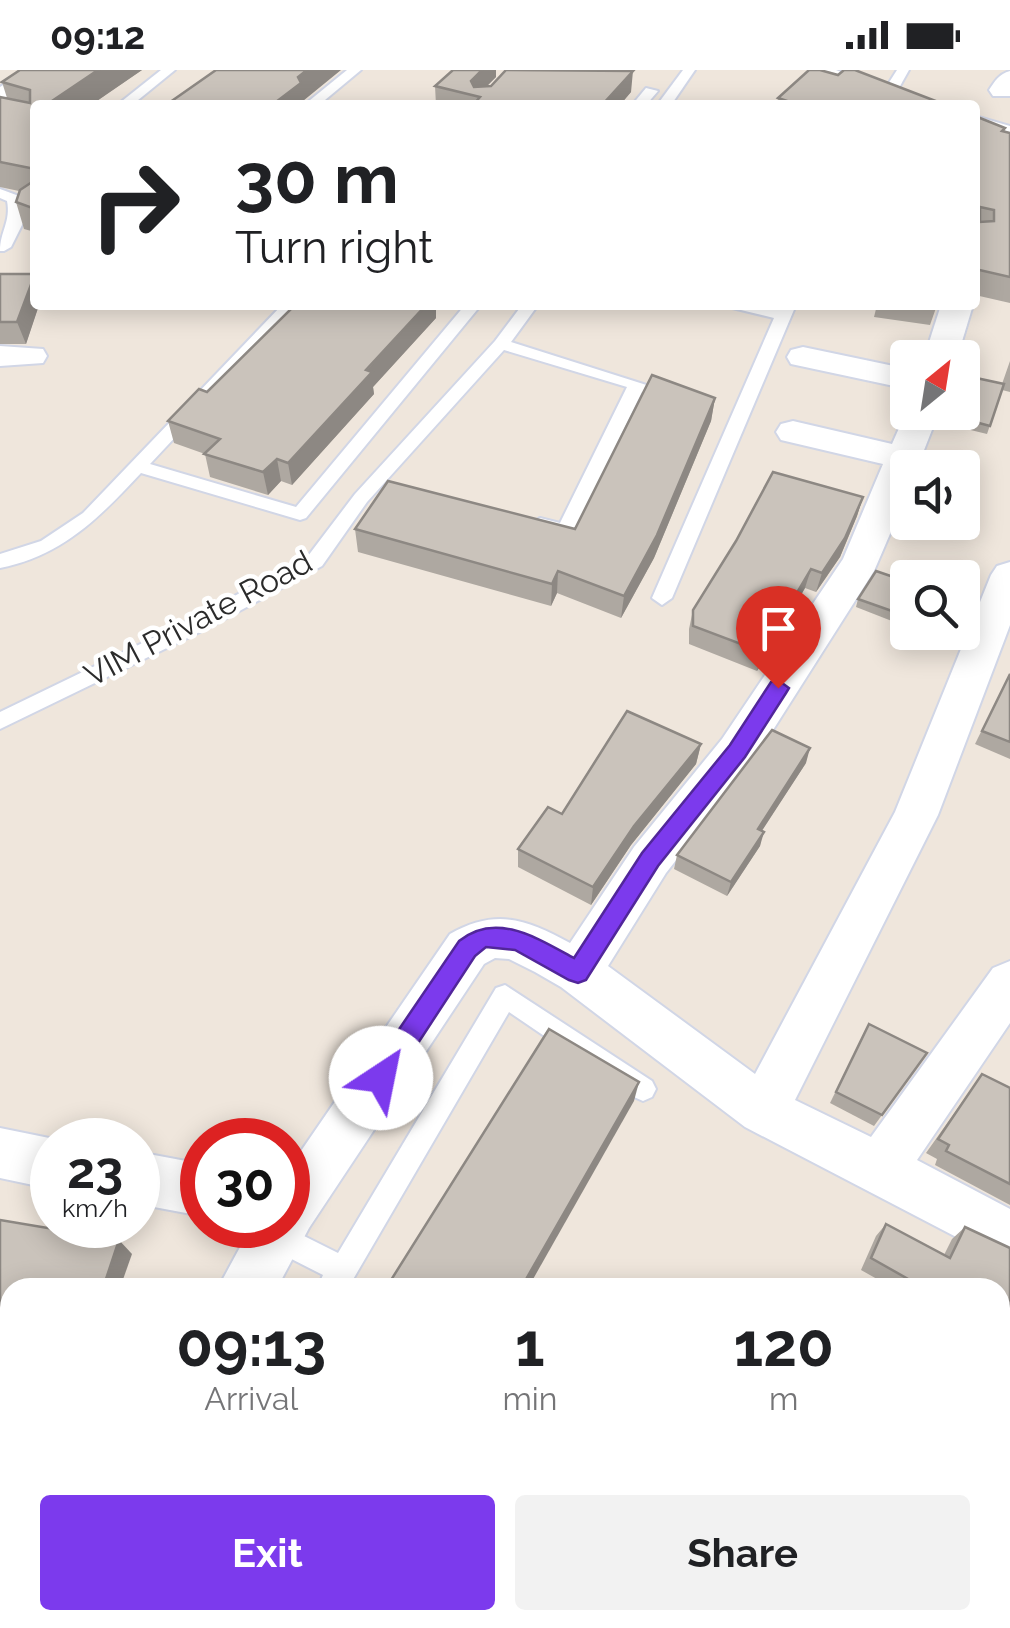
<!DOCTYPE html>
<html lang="en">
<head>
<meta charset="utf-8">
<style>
  :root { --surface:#fff; --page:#f2f2f2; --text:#202124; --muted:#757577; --accent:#7c3aed }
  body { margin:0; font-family:Raleway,sans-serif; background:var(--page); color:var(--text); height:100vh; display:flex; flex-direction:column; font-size:38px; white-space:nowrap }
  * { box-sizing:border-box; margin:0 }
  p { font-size:32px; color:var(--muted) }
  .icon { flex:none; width:55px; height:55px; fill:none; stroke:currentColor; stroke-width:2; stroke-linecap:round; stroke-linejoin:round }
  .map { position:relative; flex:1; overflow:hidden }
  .side { position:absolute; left:0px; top:1208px; width:1010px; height:352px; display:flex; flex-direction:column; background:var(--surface); border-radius:30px 30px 0 0; box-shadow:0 5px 25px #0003 }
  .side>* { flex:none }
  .banner { position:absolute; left:30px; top:30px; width:950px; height:210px; border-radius:10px; box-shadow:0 5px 25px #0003; background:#fff; color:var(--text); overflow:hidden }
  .needle { width:65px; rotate:30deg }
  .controls { position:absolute; left:890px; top:270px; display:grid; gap:20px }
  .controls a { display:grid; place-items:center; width:90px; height:90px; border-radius:10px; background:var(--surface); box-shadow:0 5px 25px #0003; font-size:50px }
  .speed { position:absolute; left:30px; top:1048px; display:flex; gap:20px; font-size:50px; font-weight:700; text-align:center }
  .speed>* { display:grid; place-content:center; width:130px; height:130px; border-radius:50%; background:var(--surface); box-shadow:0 5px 25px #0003; line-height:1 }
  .speed small { font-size:25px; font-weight:400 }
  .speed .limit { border:15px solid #d22; background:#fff; color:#111 }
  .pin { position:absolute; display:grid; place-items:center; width:85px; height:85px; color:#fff; margin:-102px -42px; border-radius:50% 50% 50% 0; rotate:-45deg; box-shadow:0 0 10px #0007 }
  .pin .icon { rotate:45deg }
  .me { position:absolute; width:110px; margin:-55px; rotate:34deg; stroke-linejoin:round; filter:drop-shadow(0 0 8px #0008) }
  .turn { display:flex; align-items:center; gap:35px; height:210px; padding:0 40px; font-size:45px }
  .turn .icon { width:130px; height:130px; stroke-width:2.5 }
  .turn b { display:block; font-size:70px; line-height:85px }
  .eta { display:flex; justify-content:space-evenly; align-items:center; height:170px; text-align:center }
  .eta b { font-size:60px; font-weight:700; line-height:70px }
  .cta { display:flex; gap:20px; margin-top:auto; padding:20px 40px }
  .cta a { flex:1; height:115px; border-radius:10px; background:var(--accent); color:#fff; font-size:40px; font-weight:700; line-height:115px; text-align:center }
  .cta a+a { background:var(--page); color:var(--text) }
  .status { display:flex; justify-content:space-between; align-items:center; height:70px; padding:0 50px; background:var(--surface); direction:ltr }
  .status svg { height:28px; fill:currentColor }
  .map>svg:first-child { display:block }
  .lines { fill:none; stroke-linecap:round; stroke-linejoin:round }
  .service-casing { stroke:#d1d6e6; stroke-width:4 }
  .minor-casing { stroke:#d1d6e6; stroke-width:4 }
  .service { fill:#fff; fill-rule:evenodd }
  .minor { fill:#fff; fill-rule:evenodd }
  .wall { fill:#aea8a1 }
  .shaded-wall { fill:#8d8883 }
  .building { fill:#cac3bb; stroke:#8d8883; stroke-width:2.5; fill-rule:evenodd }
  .route { fill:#7c3aed; stroke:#51269a; stroke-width:2.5 }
  .labels { text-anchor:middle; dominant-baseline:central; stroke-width:9; stroke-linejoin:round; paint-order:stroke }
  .street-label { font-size:32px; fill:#2b2b2b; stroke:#fff }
</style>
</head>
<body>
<div class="status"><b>09:12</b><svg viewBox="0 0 49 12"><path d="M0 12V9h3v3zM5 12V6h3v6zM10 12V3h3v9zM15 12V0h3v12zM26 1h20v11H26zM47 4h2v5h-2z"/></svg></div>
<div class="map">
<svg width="1010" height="1558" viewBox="0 0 1010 1558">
  <rect width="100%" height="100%" fill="#efe6dc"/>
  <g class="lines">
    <g class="service-casing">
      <g id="service">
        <polygon points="161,0 175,0 132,35 117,35"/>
        <polygon points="347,0 361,0 319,35 304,35"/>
        <polygon points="683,0 695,0 671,35 657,35"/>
        <polygon points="817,0 836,0 871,14 860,17"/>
        <polygon points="897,0 909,0 895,25 885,25 883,22"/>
        <polygon points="646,18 658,21 646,35 632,35"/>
        <polygon points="975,46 1010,56 1010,64 975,54"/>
        <path d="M 0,119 L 19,126 L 25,149 L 11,177 L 4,181 L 0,181 C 0,161 11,152 7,131 L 0,128 Z"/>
        <path d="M 282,235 L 299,235 L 150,394 L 296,437 L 465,235 L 481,235 L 306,448 L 300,450 L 141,403 C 100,447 62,486 0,498 L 0,484 L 41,471 L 83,443 Z"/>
        <polygon points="522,235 538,235 511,272 659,319 651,324 642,322 572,465 565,467 533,458 531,454 540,448 560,453 627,317 504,280 367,432 322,496 208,558 0,659 0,642 194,548 308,486 355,424 495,271"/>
        <polygon points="720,235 778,239 780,235 796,235 672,528 662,535 652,528 774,248"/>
        <polygon points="505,915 652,1011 656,1019 652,1027 643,1031 634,1027 509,942 348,1218 317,1218 323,1205 266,1176 262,1166 266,1156 282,1155 338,1183 496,918"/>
        <polygon points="384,1550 425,1550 428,1558 387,1558"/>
      </g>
    </g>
    <g class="minor-casing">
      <g id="minor">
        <polygon points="26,0 57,0 9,34 0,36 0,17"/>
        <path d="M 1010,1 L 1010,26 L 993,26 L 989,20 C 995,11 999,4 1010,1 Z"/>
        <polygon points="941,235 973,235 957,288 924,288"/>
        <polygon points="0,276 43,279 47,286 43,293 0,296"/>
        <polygon points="803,277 908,299 908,319 791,294 787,287 791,280"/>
        <path d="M 908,338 L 908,342 L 939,342 L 917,398 L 908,398 L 908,422 L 874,501 L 752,693 L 666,803 L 608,896 L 755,1004 L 895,742 L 991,505 L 997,496 L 1010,492 L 1010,555 L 938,745 L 795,1030 L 871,1067 L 993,898 L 1010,891 L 1010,953 L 917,1090 L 1010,1139 L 1010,1195 L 745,1057 L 561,917 L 535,902 L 509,889 L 495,888 L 484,894 L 309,1158 L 277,1218 L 218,1218 L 252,1155 L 288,1155 L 288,1100 L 450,864 C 496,838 526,849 570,873 L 634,777 L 722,669 L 843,489 L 883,394 L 781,370 L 776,362 L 781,354 L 793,351 L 892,374 Z"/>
        <polygon points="0,1058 59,1070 52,1070 52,1119 0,1108"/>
        <polygon points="138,1082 202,1094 202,1146 138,1134"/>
        <polygon points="1010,1409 1010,1491 1000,1495 1000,1413"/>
        <polygon points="15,1550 81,1550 78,1558 12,1558"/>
        <polygon points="933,1550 997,1550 994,1558 930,1558"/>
      </g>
    </g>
    <use href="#service" class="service"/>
    <use href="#minor" class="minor"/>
  </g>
  <g class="wall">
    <polygon points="20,0 142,0 91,35 35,35 35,162 24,159 16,132 19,121 0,117 0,27 7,28 2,12"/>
    <polygon points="496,7 487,16 631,22 620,35 436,35 435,16"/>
    <polygon points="778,28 946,35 777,35"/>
    <polygon points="975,46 1010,63 1010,233 975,225"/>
    <polygon points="0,204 35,235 39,235 26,274 0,274"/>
    <polygon points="295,235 436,235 436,248 373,317 374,324 292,415 281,411 268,425 210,407 205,384 174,373 168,351 207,322"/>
    <polygon points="877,235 937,235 930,255 874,247"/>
    <polygon points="1010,291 1010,322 1002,320 987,364 950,355 954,342 1002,314"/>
    <polygon points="715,328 711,351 654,488 621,548 557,523 551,536 358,482 355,459 575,459"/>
    <polygon points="863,427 857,446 840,487 816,522 805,518 757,601 689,574 689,559 693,540"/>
    <polygon points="858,529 908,545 902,555 856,537"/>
    <polygon points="1010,603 1010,689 975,674"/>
    <polygon points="701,674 696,694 631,775 591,835 518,797 518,779 562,744"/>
    <polygon points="806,693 762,760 760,776 727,826 674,799 677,785"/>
    <polygon points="869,954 927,983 874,1056 830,1033"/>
    <polygon points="982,1004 1010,1018 1010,1135 935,1095 937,1089 926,1083"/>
    <polygon points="886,1154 944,1185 952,1169 965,1157 1010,1178 1010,1345 1000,1350 1000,1218 893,1218 861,1200 876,1166"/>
    <polygon points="797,1550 832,1550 828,1558 807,1558"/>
    <polygon points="871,1550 925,1550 921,1558 882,1558"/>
  </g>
  <g class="shaded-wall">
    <polygon points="98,0 142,0 91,35 46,35"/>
    <polygon points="307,0 341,0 303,31 304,35 272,35 298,7"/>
    <polygon points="482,0 496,0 496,7 477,26 471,11"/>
    <polygon points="633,1 631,22 620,35 602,35"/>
    <polygon points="35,204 35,235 39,235 26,274 17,252"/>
    <polygon points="423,235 436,235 436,248 373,317 374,324 292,415 288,393"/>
    <polygon points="715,328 711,351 654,488 621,548 624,526"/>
    <polygon points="277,389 281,411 268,425 263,402"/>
    <polygon points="863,427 857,446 840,487 816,522 822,503"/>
    <polygon points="811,499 805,518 757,601 762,582"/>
    <polygon points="558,501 557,523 551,536 552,514"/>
    <polygon points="701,674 696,694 631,775 591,835 593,817 634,756"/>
    <polygon points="810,678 806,693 754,773 758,759"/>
    <polygon points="764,762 760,776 727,826 731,812"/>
    <polygon points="639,1012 634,1031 528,1218 521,1218"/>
    <polygon points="119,1170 132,1184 120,1218 103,1218"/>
    <polygon points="1,1434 10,1437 10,1454 0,1469"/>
  </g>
  <g class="building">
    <polygon points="20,0 98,0 46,35 35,35 35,99 0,92 0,27 30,33 30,20 2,12"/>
    <polygon points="216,0 307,0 298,7 301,13 272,35 166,35"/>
    <polygon points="453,0 482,0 471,11 474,17 491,16 506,0 633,1 602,35 473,35 480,27 435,16"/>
    <polygon points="809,0 820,0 838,5 844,0 855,0 946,35 786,35 790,32 778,28"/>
    <path d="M 975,46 L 1005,58 L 1002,61 L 1010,63 L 1010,207 L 975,199 ZM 980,137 L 994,140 L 994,151 L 980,152 Z"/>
    <polygon points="35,110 35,139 16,132 20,120"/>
    <polygon points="0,204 35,204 17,252 0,252"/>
    <polygon points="295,235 426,235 366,300 372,302 288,393 277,389 263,402 204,384 220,369 168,351 199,319 207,322"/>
    <polygon points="652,305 715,328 657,465 624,526 558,501 552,514 355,459 388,411 575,459"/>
    <polygon points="967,306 1004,314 990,356 953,346 954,342 962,342 962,319"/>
    <polygon points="773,402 863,427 845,468 822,503 811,499 762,582 693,556 693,540 736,471"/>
    <polygon points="876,501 908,512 908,543 906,546 858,529"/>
    <polygon points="1010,604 1010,672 982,661"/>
    <polygon points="627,641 701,674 634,756 593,817 518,779 548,737 562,744"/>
    <polygon points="772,660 810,678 758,759 764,762 731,812 677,785"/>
    <polygon points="869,954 927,983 882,1045 836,1022"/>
    <polygon points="549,959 639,1012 521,1218 386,1218"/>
    <polygon points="982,1004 1010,1018 1010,1114 946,1081 949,1075 938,1069"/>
    <polygon points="0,1150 119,1170 103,1218 10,1218 10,1440 1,1434 0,1436"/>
    <polygon points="886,1154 950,1188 965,1157 1010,1178 1010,1339 1000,1333 1000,1218 924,1218 871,1188"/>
    <polygon points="480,1550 682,1550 678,1558 491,1558"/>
    <polygon points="805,1550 832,1550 828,1558 815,1558"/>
    <polygon points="882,1550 925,1550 921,1558 893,1558"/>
  </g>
  <path class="route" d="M 778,610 L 789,618 L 786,623 L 745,687 L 658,796 L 586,910 L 578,913 L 569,910 L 515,880 L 486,877 L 475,886 L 390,1016 L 381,1020 L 372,1016 L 368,1008 L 372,999 L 459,871 C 496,841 537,868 574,888 L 642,783 L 730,675 L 771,612 Z"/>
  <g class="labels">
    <g class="street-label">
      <text transform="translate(198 548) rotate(-28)">VIM Private Road</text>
    </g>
  </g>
</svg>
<div class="controls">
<a><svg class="needle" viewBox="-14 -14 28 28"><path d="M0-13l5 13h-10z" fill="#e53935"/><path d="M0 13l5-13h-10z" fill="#757577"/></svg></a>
<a><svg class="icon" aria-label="sound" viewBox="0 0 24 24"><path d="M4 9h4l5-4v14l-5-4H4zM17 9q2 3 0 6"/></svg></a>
<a><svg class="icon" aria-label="search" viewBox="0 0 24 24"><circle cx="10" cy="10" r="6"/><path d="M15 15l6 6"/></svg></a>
</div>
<div class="speed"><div>23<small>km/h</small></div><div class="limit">30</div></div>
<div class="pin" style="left:778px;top:618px;background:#d93025"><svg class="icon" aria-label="arrive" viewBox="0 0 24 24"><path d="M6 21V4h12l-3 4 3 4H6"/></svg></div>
<svg class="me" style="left:381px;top:1008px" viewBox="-20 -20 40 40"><circle r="19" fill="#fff"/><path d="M0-13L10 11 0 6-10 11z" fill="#7c3aed"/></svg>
<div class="banner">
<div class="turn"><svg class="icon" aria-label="right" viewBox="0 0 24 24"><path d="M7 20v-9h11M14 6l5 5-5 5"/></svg><div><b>30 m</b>Turn right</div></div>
</div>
<section class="side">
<div class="eta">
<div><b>09:13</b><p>Arrival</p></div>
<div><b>1</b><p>min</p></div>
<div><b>120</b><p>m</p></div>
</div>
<div class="cta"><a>Exit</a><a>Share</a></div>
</section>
</div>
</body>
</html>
